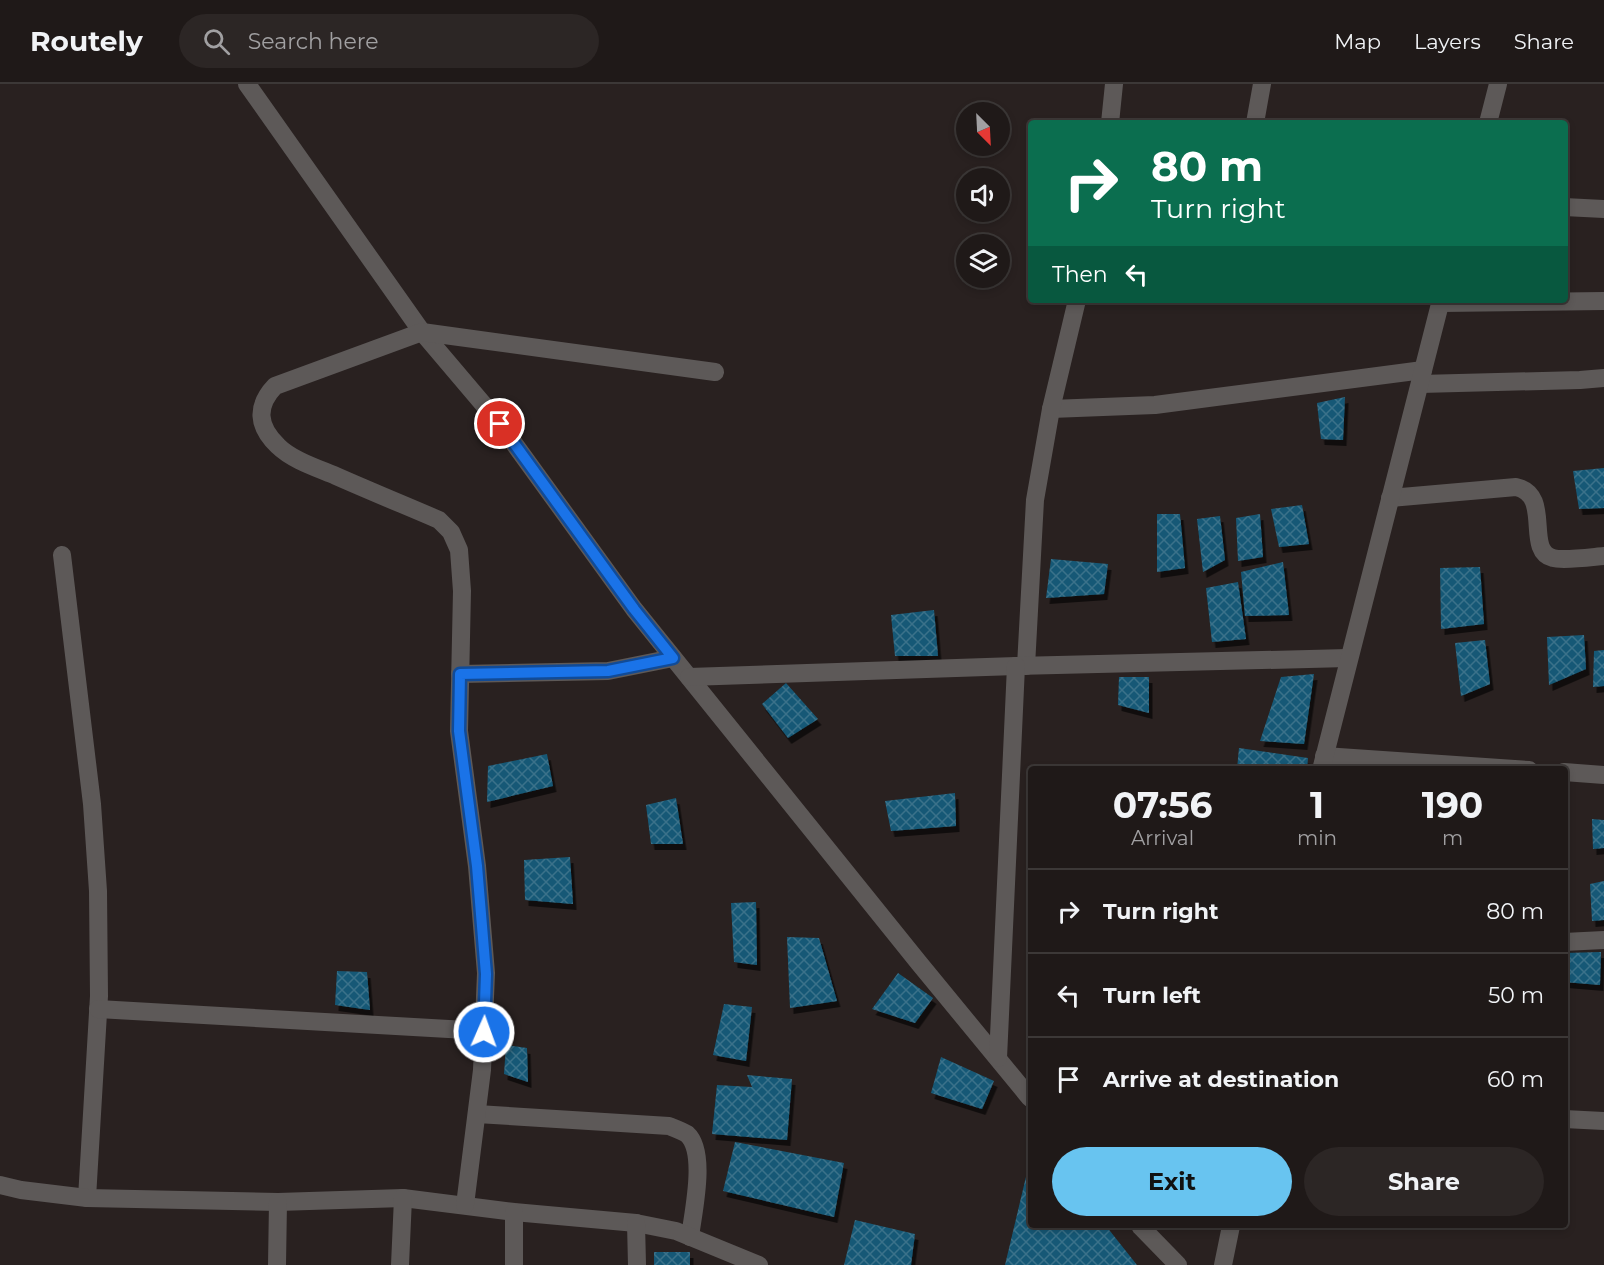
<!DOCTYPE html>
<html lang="en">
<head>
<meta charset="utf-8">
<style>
  :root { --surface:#1f1918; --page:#2c2625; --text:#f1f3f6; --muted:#a1a0a2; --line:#3c3837; --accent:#68c4f0 }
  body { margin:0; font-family:Montserrat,sans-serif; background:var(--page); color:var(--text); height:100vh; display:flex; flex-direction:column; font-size:22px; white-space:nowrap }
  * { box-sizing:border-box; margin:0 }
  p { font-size:20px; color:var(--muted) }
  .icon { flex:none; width:33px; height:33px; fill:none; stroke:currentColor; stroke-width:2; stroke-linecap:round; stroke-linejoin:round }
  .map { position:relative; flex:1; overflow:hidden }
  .side { position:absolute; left:1028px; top:682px; width:540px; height:462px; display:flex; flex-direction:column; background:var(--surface); border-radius:6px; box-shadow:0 3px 9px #0003,0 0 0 2px var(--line) }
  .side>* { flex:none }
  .hud { position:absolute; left:1028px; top:36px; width:540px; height:183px; border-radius:6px; box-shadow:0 3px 9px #0003,0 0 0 2px var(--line); background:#0b6e4f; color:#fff; overflow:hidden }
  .needle { width:39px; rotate:156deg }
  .buttons { position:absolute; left:956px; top:18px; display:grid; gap:12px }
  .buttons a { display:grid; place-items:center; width:54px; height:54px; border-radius:50%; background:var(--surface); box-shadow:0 3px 9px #0003,0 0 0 2px var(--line); font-size:30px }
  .pin { position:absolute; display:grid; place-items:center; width:51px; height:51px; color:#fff; margin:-26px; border:3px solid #fff; border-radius:50%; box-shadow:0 2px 6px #0007 }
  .me { position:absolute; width:66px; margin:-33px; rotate:2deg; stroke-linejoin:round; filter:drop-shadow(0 0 4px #0008) }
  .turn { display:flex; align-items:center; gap:21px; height:126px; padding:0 24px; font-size:27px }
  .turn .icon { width:78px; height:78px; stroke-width:2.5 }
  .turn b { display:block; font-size:42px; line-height:51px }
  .then { display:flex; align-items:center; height:57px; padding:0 24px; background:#0003; gap:12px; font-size:22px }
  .eta { display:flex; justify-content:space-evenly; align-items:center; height:102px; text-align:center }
  .eta b { font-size:36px; font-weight:700; line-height:42px }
  .cta { display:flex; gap:12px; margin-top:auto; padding:12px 24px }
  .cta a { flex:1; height:69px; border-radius:36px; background:var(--accent); color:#111; font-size:24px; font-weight:700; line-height:69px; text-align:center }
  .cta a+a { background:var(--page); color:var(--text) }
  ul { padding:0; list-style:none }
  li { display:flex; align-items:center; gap:18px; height:84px; padding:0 24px; border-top:2px solid var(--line) }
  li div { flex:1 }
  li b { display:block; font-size:22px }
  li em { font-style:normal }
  header { display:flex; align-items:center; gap:36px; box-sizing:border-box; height:84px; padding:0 30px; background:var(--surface); border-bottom:2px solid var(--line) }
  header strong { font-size:28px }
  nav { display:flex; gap:33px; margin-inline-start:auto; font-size:21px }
  .search { width:420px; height:54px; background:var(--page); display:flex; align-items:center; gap:15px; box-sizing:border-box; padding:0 21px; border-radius:33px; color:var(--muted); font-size:22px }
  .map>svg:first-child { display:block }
  .building { fill:url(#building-cross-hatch); filter:url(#shadow) }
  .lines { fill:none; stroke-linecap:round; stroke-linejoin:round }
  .street { stroke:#5d5958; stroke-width:18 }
  .route-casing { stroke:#114b97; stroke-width:15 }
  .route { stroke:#1a73e8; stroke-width:10 }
</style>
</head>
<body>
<header>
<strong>Routely</strong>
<div class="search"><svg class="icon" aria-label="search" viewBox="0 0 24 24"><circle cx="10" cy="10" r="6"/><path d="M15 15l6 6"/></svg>Search here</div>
<nav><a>Map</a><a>Layers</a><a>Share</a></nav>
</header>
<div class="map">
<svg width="1604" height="1181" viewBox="0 0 1604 1181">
  <defs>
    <pattern id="building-cross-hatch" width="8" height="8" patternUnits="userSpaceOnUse" patternTransform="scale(1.5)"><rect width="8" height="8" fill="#175976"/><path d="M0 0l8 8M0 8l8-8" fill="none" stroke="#3a718a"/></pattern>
    <filter id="shadow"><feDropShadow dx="3.5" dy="6" stdDeviation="0" flood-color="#0009"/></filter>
  </defs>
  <rect width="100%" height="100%" fill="#292120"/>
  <g class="building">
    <polygon points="1345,313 1343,356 1321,355 1317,319"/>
    <polygon points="1604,384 1604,424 1579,425 1573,387"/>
    <polygon points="1302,421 1309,460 1279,463 1271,425"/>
    <polygon points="1157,430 1180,430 1185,484 1157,488"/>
    <polygon points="1260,430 1263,473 1238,477 1236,434"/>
    <polygon points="1220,432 1225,476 1203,488 1197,435"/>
    <polygon points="1051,475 1108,480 1104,510 1046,514"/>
    <polygon points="1283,478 1289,531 1245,532 1241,488"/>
    <polygon points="1480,483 1484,540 1441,545 1440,484"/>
    <polygon points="1238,498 1246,555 1212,558 1206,504"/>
    <polygon points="934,526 938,572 895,572 891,531"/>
    <polygon points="1584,551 1586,585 1549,601 1547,553"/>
    <polygon points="1485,556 1490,600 1461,612 1455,559"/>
    <polygon points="1604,566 1604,602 1593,603 1594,567"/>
    <polygon points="1314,590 1304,660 1260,657 1281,593"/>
    <polygon points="1119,593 1149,593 1149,629 1118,621"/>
    <polygon points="786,599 818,635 788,654 762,620"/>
    <polygon points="1239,664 1308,674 1307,686 1237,685"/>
    <polygon points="547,670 553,702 487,718 488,682"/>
    <polygon points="955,709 956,742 891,747 885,717"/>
    <polygon points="676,714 683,760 651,760 646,721"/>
    <polygon points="1592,735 1604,736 1604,764 1593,765"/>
    <polygon points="570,773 573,820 525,816 524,776"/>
    <polygon points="1604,797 1604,836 1592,837 1590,800"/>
    <polygon points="756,818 757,881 734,878 731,819"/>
    <polygon points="787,853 819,854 837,917 790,924"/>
    <polygon points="1601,868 1600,901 1564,898 1564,869"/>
    <polygon points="337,887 367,888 370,926 335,921"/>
    <polygon points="898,889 933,914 915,939 872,925"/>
    <polygon points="724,920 752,923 746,977 713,971"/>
    <polygon points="506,961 527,964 528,998 504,990"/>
    <polygon points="941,973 994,997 982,1025 931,1009"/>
    <polygon points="747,991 792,995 787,1056 712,1050 717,1001 752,1003"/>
    <polygon points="735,1058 844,1079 834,1133 723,1107"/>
    <polygon points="1030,1076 1030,1142 1106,1142 1137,1181 1005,1181"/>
    <polygon points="855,1136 915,1150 911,1181 844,1181"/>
    <rect x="654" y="1168" width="36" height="13"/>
  </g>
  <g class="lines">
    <g class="street">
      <polyline points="247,0 422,248 500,340 634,525 919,879 1030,1014"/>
      <polyline points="1110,39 1114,0"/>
      <polyline points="1255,39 1262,0"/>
      <polyline points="1488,39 1498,0"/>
      <polyline points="1564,123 1604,125"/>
      <polyline points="1441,219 1604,217"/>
      <polyline points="1420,300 1580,296 1604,294"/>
      <polyline points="1051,325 1155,321 1423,286"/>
      <path d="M 1390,414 L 1516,403 C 1553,411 1524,467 1553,474 C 1563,477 1592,473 1604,472"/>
      <polyline points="62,471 92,720 98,807 99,912 87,1114"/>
      <polyline points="1026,582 1035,416 1051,325 1077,216"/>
      <polyline points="460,590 608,587 673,574"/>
      <polyline points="689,593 1016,582 1348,574"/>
      <polyline points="1324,672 1529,686"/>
      <polyline points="1321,686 1441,216"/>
      <polyline points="1564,688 1604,691"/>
      <polyline points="1564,858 1604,856"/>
      <polyline points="98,925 484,947"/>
      <polyline points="998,974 1016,582"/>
      <path d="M 477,1030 L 669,1042 C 674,1044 682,1047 687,1050 C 707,1068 693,1128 690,1153"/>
      <polyline points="1564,1035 1604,1037"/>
      <polyline points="0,1101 21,1106 87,1114 278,1118 403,1114 514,1128 636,1139 676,1147 759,1181"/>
      <path d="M 465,1121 L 482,986 L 486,889 L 477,782 L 459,647 L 462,507 L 459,466 L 451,448 L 439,436 C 404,421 370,407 336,392 C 317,384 292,376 278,362 C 257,342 256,322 275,302 L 422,248 L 715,288"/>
      <polyline points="636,1139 637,1181"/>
      <polyline points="1140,1142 1178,1181"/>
      <polyline points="277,1181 278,1118"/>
      <polyline points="400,1181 403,1114"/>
      <polyline points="514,1181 514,1128"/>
      <polyline points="1223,1181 1231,1142"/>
    </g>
  </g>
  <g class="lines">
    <g class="route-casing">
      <polyline id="route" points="484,948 486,890 477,782 459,647 460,590 608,587 673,574 634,525 500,340"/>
    </g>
    <use href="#route" class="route"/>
  </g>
</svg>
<div class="buttons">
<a><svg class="needle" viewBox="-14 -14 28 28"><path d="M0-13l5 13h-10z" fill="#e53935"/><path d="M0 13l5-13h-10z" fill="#a1a0a2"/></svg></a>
<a><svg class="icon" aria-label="sound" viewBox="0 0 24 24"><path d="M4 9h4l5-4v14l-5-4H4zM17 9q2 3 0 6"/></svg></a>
<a><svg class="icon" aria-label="layers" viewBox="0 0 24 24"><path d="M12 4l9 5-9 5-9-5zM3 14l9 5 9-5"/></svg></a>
</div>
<div class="pin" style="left:500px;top:340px;background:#d93025"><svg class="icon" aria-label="arrive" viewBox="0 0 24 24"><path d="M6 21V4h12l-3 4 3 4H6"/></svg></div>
<svg class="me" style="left:484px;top:948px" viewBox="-20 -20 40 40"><circle r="17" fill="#1a73e8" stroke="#fff" stroke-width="3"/><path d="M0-11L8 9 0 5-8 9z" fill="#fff"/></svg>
<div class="hud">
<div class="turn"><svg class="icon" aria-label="right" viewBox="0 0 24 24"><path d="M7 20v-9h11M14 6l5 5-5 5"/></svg><div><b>80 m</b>Turn right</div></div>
<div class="then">Then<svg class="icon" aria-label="left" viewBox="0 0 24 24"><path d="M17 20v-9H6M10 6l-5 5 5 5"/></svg></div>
</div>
<section class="side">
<div class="eta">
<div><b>07:56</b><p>Arrival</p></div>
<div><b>1</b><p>min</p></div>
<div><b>190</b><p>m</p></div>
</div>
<ul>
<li><svg class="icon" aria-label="right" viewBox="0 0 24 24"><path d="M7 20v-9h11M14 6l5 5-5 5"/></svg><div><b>Turn right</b></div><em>80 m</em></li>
<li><svg class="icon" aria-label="left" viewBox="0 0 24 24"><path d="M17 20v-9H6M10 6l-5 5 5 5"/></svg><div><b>Turn left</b></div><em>50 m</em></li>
<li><svg class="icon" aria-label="arrive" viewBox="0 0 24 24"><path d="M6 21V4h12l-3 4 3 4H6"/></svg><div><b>Arrive at destination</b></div><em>60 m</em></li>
</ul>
<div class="cta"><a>Exit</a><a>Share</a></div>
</section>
</div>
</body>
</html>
